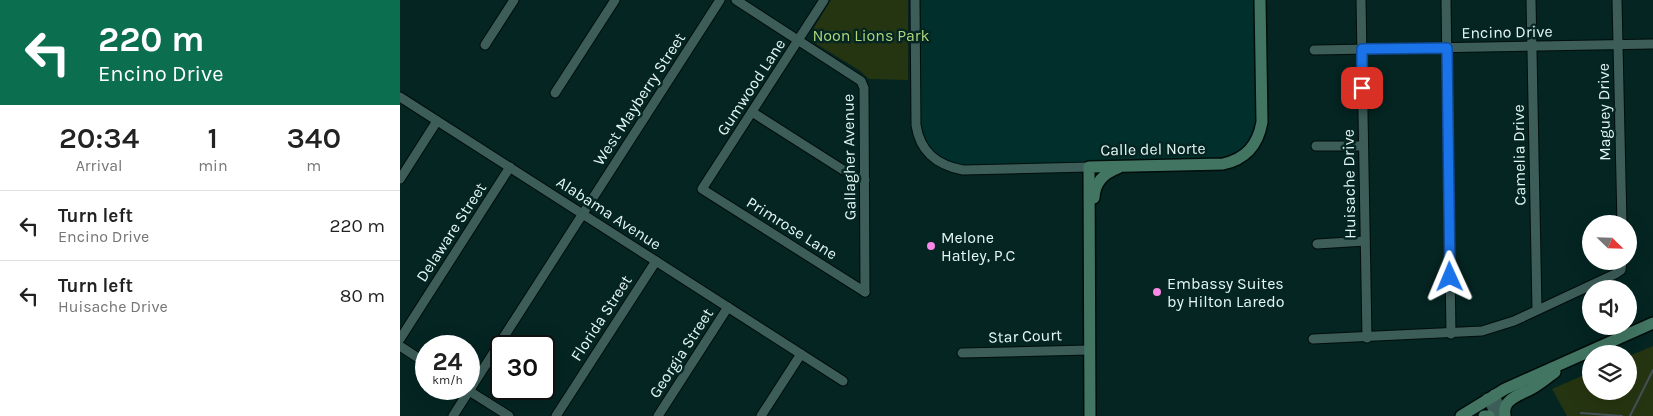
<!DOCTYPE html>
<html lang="en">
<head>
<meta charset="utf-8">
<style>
  :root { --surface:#fff; --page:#f6f6f6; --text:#222; --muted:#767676; --line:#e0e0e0 }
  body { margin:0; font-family:Karla,sans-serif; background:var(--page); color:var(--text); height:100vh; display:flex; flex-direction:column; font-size:19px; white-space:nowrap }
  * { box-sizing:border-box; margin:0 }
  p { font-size:16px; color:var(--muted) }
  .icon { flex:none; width:28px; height:28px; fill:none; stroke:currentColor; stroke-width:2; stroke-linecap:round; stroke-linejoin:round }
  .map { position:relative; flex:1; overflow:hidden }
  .drawer { display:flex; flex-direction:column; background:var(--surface); width:400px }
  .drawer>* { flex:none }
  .banner { background:#0b6e4f; color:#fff; overflow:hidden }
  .needle { width:32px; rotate:113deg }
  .tools { position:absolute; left:1182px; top:215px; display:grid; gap:10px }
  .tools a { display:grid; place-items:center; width:55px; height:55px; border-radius:50%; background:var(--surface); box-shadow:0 5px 20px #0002; font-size:25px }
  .speed { position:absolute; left:15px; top:335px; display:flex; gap:10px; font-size:25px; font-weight:700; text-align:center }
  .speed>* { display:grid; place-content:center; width:65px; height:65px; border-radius:50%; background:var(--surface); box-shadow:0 5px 20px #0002; line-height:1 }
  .speed small { font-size:12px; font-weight:400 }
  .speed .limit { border:2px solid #111; border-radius:8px; background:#fff; color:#111 }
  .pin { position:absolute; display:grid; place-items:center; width:42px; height:42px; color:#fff; margin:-21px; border-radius:10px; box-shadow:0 2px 8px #0006 }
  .me { position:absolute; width:55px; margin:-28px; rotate:359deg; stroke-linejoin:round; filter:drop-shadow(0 0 4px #0008) }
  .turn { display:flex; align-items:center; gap:18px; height:105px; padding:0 15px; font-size:22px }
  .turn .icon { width:65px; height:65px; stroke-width:2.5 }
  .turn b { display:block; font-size:35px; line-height:42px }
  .eta { display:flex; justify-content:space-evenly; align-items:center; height:85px; text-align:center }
  .eta b { font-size:30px; font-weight:600; line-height:35px }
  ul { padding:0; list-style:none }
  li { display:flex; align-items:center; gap:15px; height:70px; padding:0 15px; border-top:1px solid var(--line) }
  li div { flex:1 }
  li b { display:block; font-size:19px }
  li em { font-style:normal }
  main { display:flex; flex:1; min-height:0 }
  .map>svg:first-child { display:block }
  .built { fill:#01302c }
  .green { fill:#263511 }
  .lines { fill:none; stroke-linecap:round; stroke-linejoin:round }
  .stream { stroke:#445159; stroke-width:2 }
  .street-casing { stroke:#000d0b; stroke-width:11 }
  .secondary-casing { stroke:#000d0b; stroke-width:14 }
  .street { stroke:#3d5d59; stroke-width:9 }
  .secondary { stroke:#427663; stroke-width:11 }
  .route-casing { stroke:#114b97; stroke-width:12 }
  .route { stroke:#1a73e8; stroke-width:9 }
  .poi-dot { fill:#fb87e6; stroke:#042522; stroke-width:2 }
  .labels { text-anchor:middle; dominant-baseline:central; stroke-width:5; stroke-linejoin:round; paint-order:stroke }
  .street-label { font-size:16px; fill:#e4f6f4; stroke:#042522 }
  .park-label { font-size:16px; fill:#b0d67c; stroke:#042522 }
  .poi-label { font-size:16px; fill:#e4f6f4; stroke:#042522; text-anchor:start }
</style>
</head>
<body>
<main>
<section class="drawer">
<div class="banner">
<div class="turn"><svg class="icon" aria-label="left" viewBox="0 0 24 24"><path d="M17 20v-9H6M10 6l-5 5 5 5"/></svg><div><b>220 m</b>Encino Drive</div></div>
</div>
<div class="eta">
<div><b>20:34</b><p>Arrival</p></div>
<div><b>1</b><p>min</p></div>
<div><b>340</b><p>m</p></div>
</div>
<ul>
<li><svg class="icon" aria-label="left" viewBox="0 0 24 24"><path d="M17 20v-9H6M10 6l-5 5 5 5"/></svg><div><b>Turn left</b><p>Encino Drive</p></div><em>220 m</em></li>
<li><svg class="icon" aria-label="left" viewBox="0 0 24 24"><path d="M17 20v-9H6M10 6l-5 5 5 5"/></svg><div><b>Turn left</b><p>Huisache Drive</p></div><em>80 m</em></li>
</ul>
</section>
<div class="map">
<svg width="1253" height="416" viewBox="0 0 1253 416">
  <rect width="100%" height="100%" fill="#042522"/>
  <polygon class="built" points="521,0 855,0 858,118 854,135 847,147 831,157 566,166 551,164 536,155 530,147 521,127"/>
  <g class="green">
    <polygon points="431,0 508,0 508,80 469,79 459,70 413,42 412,31"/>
    <polygon points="1253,346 1253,416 1167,416 1152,389 1191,372 1191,391 1229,391 1229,356"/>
  </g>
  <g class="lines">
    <g class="stream">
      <polyline points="1181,413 1222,416"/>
      <polyline points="1230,416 1253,370"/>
    </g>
    <g class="street-casing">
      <g id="street">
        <polyline points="336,0 461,81 464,88 465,292"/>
        <polyline points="424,0 302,189 465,292"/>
        <path d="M 515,0 L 516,125 C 520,152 537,165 563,170 L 689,167"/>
        <polyline points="961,0 967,338"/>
        <polyline points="1046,0 1051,334"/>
        <polyline points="1131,0 1137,310"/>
        <polyline points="1217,0 1222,224"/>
        <polyline points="85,45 114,0"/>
        <polyline points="914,50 1253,44"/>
        <polyline points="155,93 215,0"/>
        <polyline points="0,97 443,381"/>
        <polyline points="352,112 451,175 465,180"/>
        <polyline points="916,146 963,146"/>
        <polyline points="0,179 37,121"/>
        <polyline points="917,244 965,241"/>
        <polyline points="0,339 110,167"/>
        <polyline points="913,339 1082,331 1114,321 1215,274 1221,270 1222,261"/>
        <polyline points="0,346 26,363"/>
        <polyline points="562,353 689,350"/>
        <polyline points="66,389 109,416"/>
        <polyline points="1094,394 1105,416"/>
        <polyline points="1087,398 1096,416"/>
        <polyline points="53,416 320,0"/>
        <polyline points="156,416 256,261"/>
        <polyline points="258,416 328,307"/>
        <polyline points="361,416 401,354"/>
      </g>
    </g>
    <g class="secondary-casing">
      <g id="secondary">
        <path d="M 694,198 C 695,182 703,174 718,168"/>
        <path d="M 1105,415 C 1102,399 1120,395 1131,389 C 1140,384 1147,378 1155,372"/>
        <path d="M 690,416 L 689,167 L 823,164 C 846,159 858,145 862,122 L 860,0"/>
        <polyline points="1061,416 1105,389 1253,323"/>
        <polyline points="1084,416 1089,416"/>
      </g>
    </g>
    <use href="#street" class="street"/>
    <use href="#secondary" class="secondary"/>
  </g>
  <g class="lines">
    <g class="route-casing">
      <polyline id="route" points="962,88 962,49 1047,48 1050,277"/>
    </g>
    <use href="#route" class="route"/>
  </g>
  <g class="poi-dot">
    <circle cx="531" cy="246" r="5"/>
    <circle cx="757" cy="292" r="5"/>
  </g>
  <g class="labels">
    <g class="street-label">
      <text transform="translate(1107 32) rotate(-1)">Encino Drive</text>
      <text transform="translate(351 87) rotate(-57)">Gumwood Lane</text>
      <text transform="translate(239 99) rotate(-57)">West Mayberry Street</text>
      <text transform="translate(1204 112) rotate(-91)">Maguey Drive</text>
      <text transform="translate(753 149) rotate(-1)">Calle del Norte</text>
      <text transform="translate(1119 155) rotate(-91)">Camelia Drive</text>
      <text transform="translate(449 157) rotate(-91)">Gallagher Avenue</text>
      <text transform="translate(949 184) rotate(-91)">Huisache Drive</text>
      <text transform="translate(209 213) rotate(33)">Alabama Avenue</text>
      <text transform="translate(392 228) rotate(32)">Primrose Lane</text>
      <text transform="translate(51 232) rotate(-57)">Delaware Street</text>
      <text transform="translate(201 318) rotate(-57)">Florida Street</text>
      <text transform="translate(625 336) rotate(-2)">Star Court</text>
      <text transform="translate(281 353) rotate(-57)">Georgia Street</text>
    </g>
    <g class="park-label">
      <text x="471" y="35">Noon Lions Park</text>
    </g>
    <g class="poi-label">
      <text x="541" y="237">Melone<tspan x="541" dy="18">Hatley, P.C</tspan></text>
      <text x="767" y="283">Embassy Suites<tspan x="767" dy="18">by Hilton Laredo</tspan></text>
    </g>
  </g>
</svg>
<div class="tools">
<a><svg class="needle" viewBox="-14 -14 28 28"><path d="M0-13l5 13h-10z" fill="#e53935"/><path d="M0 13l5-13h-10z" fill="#767676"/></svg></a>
<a><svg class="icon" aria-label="sound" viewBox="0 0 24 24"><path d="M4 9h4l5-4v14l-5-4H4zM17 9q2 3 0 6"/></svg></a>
<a><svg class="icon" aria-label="layers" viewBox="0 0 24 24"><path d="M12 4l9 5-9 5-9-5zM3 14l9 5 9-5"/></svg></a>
</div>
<div class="speed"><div>24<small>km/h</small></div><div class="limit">30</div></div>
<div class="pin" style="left:962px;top:88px;background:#d93025"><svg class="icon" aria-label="arrive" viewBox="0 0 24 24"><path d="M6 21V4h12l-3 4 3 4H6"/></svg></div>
<svg class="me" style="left:1050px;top:277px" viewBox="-20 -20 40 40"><path d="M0-17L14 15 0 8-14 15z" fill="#1a73e8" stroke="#fff" stroke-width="4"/></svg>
</div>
</main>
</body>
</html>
